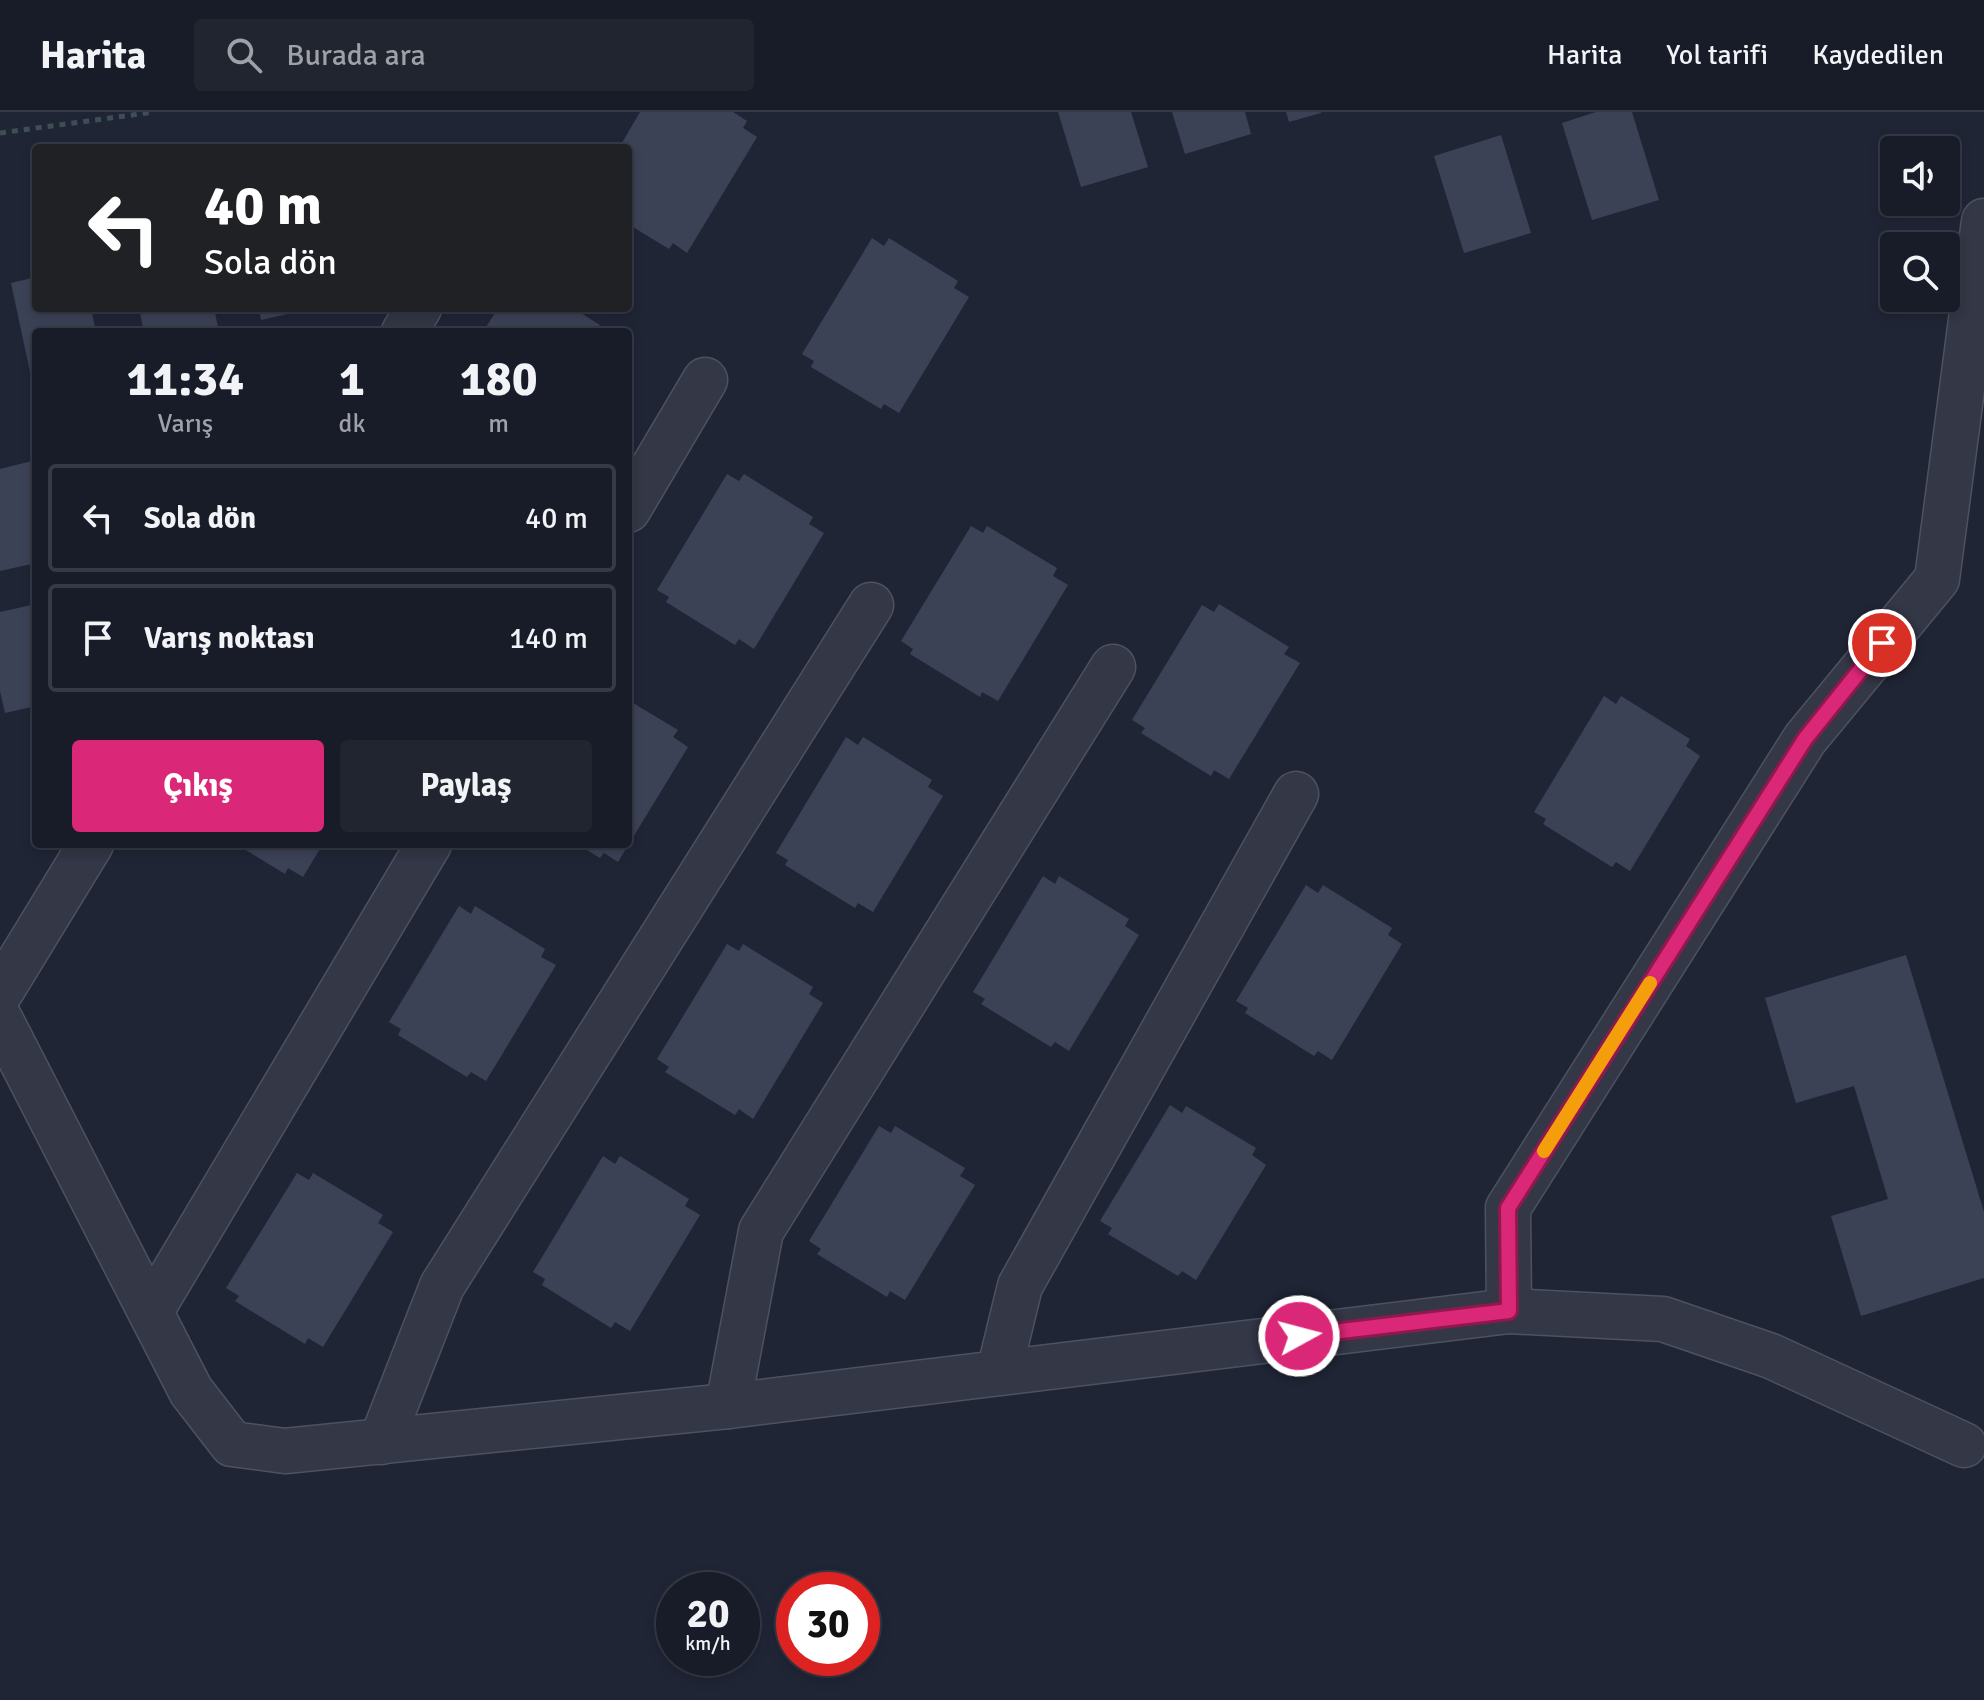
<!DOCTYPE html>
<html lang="tr">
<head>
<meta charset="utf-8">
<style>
  :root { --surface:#181c28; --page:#212530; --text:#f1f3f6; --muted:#9fa1a8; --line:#363a45; --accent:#db2777 }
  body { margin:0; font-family:Signika,sans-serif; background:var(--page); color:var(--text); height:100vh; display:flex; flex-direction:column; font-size:30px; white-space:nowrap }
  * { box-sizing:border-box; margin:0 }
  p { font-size:26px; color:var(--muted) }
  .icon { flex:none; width:44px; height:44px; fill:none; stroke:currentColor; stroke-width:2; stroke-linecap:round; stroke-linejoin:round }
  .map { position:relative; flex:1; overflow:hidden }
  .drawer { position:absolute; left:32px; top:216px; width:600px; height:520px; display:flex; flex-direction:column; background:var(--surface); border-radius:8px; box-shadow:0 4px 12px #0003,0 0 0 2px var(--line) }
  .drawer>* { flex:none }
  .guide { position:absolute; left:32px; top:32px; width:600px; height:168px; border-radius:8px; box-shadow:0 4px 12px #0003,0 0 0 2px var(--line); background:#202124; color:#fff; overflow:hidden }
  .fabs { position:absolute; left:1880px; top:24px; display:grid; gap:16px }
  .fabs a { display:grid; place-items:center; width:80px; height:80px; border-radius:8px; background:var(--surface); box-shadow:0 4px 12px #0003,0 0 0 2px var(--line); font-size:40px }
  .speed { position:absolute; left:656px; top:1460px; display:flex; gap:16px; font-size:40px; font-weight:700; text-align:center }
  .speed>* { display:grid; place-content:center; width:104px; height:104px; border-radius:50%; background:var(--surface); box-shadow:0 4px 12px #0003,0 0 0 2px var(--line); line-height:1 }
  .speed small { font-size:20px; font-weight:400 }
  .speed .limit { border:12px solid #d22; background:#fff; color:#111 }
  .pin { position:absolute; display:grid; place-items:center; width:68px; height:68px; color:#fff; margin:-34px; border:4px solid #fff; border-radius:50%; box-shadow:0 2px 8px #0007 }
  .me { position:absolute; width:88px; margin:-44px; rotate:83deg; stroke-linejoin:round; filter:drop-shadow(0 0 6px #0008) }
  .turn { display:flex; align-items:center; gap:28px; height:168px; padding:0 40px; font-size:36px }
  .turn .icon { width:104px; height:104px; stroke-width:2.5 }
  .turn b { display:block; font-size:56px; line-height:68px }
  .eta { display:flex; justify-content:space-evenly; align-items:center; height:136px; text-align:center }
  .eta b { font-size:48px; font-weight:800; line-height:56px }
  .action { display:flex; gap:16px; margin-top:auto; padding:16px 40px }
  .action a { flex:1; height:92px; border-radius:8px; background:var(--accent); color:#fff; font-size:32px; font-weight:800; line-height:92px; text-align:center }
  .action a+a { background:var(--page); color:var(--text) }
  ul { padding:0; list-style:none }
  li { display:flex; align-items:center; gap:24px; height:108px; margin:0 16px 12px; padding:0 24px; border:4px solid var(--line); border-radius:8px }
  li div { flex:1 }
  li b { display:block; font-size:30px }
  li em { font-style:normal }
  header { display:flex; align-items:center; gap:48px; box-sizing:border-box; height:112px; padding:0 40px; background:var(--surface); border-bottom:2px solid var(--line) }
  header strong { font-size:38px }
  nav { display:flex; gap:44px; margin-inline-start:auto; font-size:28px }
  .search { width:560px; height:72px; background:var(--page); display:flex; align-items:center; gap:20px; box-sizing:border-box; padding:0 28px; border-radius:8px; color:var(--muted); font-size:30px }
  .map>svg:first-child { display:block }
  .building { fill:#3c4256 }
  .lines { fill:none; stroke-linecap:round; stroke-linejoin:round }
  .minor-casing { stroke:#4d5261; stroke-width:47 }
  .path { stroke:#3f4e54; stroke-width:5; stroke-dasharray:6 6; stroke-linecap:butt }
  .minor { stroke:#333746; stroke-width:44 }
  .route-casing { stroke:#8e194d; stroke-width:20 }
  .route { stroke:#db2777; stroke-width:14 }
  .slow { stroke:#f59e0b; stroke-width:14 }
</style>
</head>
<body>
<header>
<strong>Harita</strong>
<div class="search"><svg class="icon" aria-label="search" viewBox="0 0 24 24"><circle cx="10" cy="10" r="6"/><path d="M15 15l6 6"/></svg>Burada ara</div>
<nav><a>Harita</a><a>Yol tarifi</a><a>Kaydedilen</a></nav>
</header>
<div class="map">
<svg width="1984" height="1588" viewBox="0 0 1984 1588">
  <rect width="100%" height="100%" fill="#202536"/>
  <g class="building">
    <polygon points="640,0 733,0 747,9 743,16 757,25 687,141 673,131 669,137 628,112 628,36 619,36"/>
    <polygon points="1058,0 1131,0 1148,55 1081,75"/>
    <polygon points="1172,0 1245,0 1251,22 1185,42"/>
    <polygon points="1286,0 1321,0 1321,1 1289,10"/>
    <polygon points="1596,0 1632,0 1659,88 1592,108 1562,11"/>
    <polygon points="1501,23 1531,121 1464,141 1434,44"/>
    <polygon points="872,126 884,134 889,126 958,169 954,176 969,185 899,301 884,292 881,297 811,255 814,249 802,242"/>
    <polygon points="36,165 36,196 91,196 96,220 36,220 36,274 33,274 11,171"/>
    <polygon points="139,196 214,196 219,220 144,220"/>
    <polygon points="259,196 310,196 310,197 261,208"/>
    <polygon points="498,196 573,196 600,213 595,220 483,220"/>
    <polygon points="36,348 36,451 0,459 0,357"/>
    <polygon points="727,362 739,369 744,362 813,405 809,412 824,421 754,537 739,527 735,533 666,490 669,485 657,478"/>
    <polygon points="971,414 983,421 987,414 1057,456 1053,464 1068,473 998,589 982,580 980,585 910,542 913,537 901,529"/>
    <polygon points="36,492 36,594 5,601 0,579 0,500"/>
    <polygon points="1219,492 1289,535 1284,542 1300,551 1229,667 1214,658 1211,664 1141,621 1145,616 1132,608 1202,493 1214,500"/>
    <polygon points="1604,584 1616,592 1621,584 1690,627 1686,634 1700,644 1630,759 1616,750 1612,755 1543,712 1546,707 1534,700"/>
    <polygon points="628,588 678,618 673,625 688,635 618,750 604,741 600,746 577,732 628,732"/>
    <polygon points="846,625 858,633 863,625 932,668 928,675 943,684 873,800 858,791 855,796 785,753 788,748 776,741"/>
    <polygon points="236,732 323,732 303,765 288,756 285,762"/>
    <polygon points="1043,764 1055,772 1059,764 1129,807 1125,814 1139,823 1069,939 1055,930 1051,935 981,892 985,887 973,880"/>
    <polygon points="1306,773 1318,781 1323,773 1392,816 1388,823 1402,832 1332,948 1318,939 1314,944 1245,901 1248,896 1236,889"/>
    <polygon points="459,794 471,802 475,794 545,837 541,845 556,853 486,969 471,960 467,965 398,923 401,917 389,910"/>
    <polygon points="727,832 739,839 743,832 813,875 809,882 823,891 753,1007 739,997 735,1003 665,960 669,955 657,947"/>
    <polygon points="1906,843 1984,1100 1984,1166 1861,1204 1831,1104 1888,1087 1854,974 1796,991 1765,886"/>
    <polygon points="1170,993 1182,1001 1186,994 1256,1036 1252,1043 1266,1053 1196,1168 1182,1159 1178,1164 1108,1122 1112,1116 1100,1109"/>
    <polygon points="879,1014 891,1021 895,1014 965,1056 960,1064 975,1073 905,1188 890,1179 887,1185 817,1142 821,1137 809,1129"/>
    <polygon points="603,1044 615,1052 620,1044 689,1087 685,1094 700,1103 630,1219 615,1210 611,1216 542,1173 545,1167 533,1160"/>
    <polygon points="297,1061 309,1068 313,1061 383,1103 378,1111 393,1120 323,1235 308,1226 305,1232 235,1189 239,1184 226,1176"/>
  </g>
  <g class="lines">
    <g class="minor-casing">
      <g id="minor">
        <polyline points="404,220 419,196"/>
        <polyline points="628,398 705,268"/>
        <polyline points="0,881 91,732"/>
        <polyline points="0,907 191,1279 232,1332 285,1339 728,1294 1509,1199 1663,1207 1771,1244 1964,1333"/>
        <polyline points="151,1199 429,732"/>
        <polyline points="1509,1199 1508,1096 1805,627 1937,467 1984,109"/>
        <polyline points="999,1260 1020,1174 1296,682"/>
        <polyline points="728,1294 761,1119 1113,555"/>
        <polyline points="381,1330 442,1174 871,493"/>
      </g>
    </g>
    <polyline class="path" points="0,21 154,0"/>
    <use href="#minor" class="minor"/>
  </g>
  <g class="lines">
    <g class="route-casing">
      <polyline id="route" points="1299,1224 1509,1199 1508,1096 1805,627 1882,531"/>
    </g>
    <use href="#route" class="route"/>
    <polyline class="slow" points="1544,1039 1650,871"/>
  </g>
</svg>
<div class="fabs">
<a><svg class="icon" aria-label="sound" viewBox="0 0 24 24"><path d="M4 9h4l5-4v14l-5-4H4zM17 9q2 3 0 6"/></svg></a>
<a><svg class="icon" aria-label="search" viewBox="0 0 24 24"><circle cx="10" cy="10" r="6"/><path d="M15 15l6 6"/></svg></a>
</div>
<div class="speed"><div>20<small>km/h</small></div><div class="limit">30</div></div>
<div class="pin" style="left:1882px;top:531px;background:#d93025"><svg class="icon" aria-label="arrive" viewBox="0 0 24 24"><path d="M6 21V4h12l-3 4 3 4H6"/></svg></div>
<svg class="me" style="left:1299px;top:1224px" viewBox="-20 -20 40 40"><circle r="17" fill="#db2777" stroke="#fff" stroke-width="3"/><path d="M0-11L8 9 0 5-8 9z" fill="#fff"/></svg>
<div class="guide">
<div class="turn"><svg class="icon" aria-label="left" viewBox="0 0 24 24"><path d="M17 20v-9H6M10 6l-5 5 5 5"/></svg><div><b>40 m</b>Sola dön</div></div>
</div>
<section class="drawer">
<div class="eta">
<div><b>11:34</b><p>Varış</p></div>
<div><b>1</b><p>dk</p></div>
<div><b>180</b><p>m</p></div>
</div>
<ul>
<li><svg class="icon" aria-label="left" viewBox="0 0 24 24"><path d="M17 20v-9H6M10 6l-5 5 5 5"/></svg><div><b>Sola dön</b></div><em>40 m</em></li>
<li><svg class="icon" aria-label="arrive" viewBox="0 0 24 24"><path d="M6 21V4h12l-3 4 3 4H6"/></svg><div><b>Varış noktası</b></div><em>140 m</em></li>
</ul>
<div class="action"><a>Çıkış</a><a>Paylaş</a></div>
</section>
</div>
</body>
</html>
